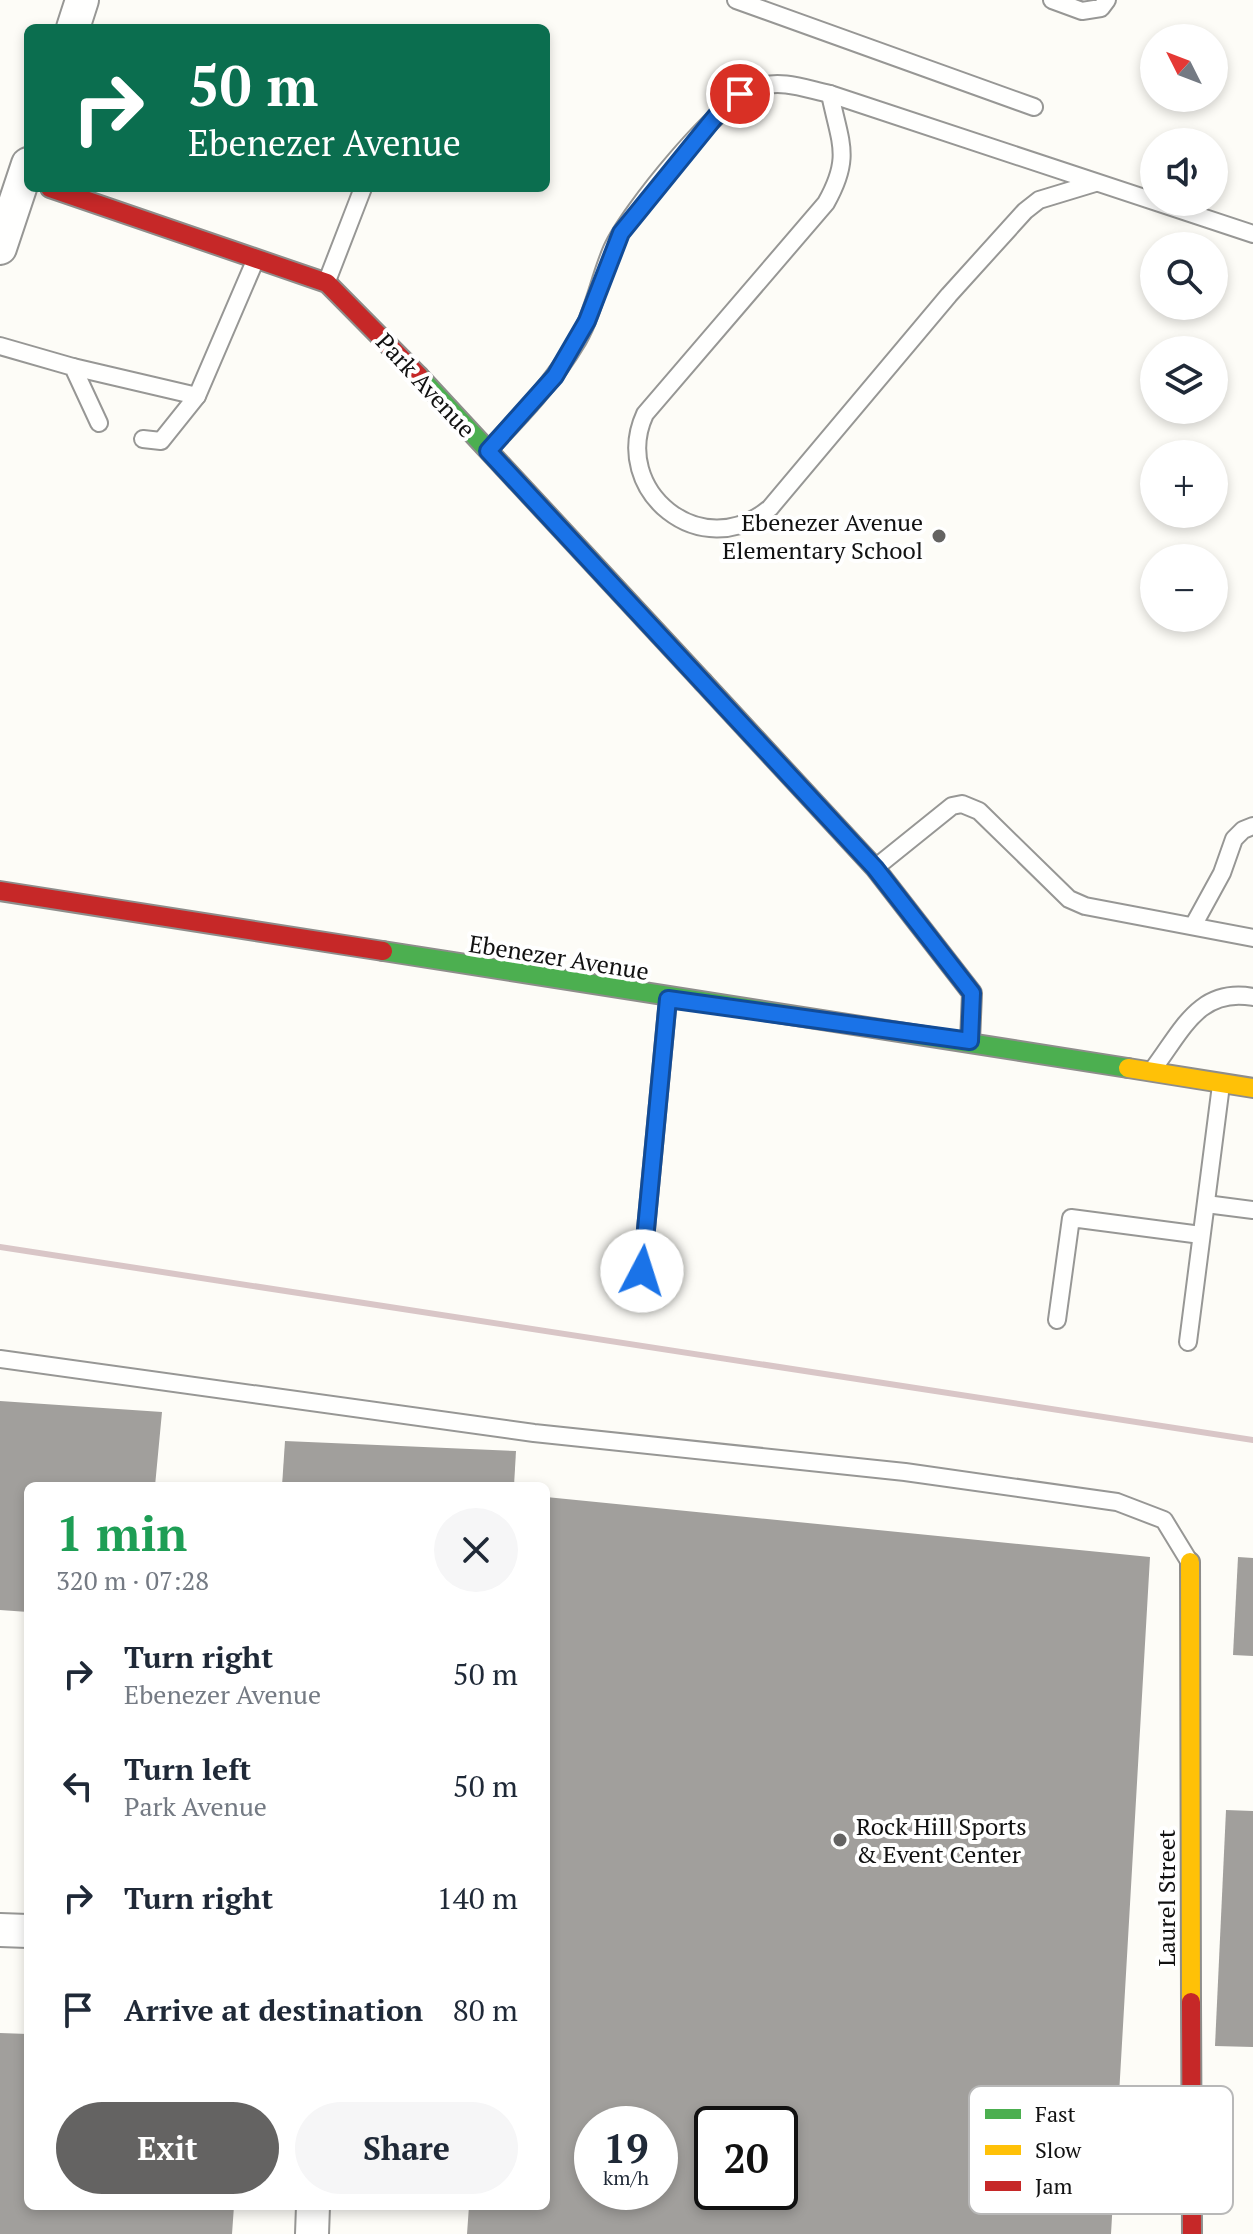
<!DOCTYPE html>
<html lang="en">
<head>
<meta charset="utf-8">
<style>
  :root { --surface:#fff; --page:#f6f6f7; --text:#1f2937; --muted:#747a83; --accent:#646362 }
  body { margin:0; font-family:"PT Serif",serif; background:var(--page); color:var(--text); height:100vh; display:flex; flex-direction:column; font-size:30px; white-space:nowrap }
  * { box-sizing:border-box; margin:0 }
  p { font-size:26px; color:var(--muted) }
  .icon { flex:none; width:44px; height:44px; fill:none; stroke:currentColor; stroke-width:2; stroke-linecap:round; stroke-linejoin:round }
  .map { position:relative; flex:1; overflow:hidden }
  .details { position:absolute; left:24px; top:1482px; width:526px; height:728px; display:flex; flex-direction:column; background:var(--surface); border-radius:12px; box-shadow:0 4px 12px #0003 }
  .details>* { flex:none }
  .hud { position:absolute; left:24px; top:24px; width:526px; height:168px; border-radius:12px; box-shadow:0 4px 12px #0003; background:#0b6e4f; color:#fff; overflow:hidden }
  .needle { width:52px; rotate:312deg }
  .buttons { position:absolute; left:1140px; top:24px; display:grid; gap:16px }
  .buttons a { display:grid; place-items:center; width:88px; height:88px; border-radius:50%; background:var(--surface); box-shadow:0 4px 12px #0003; font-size:40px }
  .speed { position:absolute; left:574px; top:2106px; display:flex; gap:16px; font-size:40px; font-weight:700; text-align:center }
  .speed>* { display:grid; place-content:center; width:104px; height:104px; border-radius:50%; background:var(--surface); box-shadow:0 4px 12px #0003; line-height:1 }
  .speed small { font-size:20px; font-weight:400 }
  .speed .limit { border:4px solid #111; border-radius:12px; background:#fff; color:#111 }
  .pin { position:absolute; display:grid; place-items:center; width:68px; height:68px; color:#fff; margin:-34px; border:4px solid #fff; border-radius:50%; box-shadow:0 2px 8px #0007 }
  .me { position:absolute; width:88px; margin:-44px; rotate:5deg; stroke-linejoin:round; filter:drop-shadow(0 0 6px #0008) }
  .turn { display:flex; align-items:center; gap:28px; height:168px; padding:0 32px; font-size:36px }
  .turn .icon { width:104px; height:104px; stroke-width:2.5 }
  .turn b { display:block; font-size:56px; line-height:68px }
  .round { display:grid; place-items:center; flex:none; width:84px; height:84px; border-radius:42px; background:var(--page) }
  .head { display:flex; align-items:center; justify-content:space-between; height:136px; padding:0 32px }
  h1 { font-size:48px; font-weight:600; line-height:60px; color:#1e9e55 }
  .cta { display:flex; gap:16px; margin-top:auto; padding:16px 32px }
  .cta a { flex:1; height:92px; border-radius:48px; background:var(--accent); color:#fff; font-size:32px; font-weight:600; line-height:92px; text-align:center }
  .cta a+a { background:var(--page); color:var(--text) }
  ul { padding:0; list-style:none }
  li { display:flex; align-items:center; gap:24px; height:112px; padding:0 32px }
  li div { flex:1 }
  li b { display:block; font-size:30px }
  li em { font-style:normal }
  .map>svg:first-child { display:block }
  .building { fill:#a19f9c; fill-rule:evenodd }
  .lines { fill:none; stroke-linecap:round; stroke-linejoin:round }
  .lane-casing { stroke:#979795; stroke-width:20 }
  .street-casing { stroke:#979795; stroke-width:36 }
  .fast-casing { stroke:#8e8d8b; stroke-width:22 }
  .slow-casing { stroke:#8e8d8b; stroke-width:22 }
  .jam-casing { stroke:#8e8d8b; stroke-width:22 }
  .lane { stroke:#fffffe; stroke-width:16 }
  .street { stroke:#fffffe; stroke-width:32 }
  .fast { stroke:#4caf50; stroke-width:18 }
  .slow { stroke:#ffc107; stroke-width:18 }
  .jam { stroke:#c62828; stroke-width:18 }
  .rail { stroke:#d9c6c7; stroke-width:6 }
  .route-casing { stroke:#114b97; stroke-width:20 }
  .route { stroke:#1a73e8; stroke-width:14 }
  .poi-dot { fill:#646362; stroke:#fff; stroke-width:3 }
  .labels { text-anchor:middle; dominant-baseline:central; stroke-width:8; stroke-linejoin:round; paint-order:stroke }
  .street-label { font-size:24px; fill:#111; stroke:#fff }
  .poi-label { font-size:24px; fill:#111; stroke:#fff; text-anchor:end }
  .key { fill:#fff; stroke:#b8b8b8; stroke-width:2 }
  .key-label { font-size:22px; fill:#111 }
</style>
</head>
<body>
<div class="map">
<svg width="1253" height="2234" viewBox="0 0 1253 2234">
  <rect width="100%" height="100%" fill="#fdfcf7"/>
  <g class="building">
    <polygon points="0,1401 162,1412 155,1486 28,1486 28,1612 0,1610"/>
    <polygon points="285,1441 516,1451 514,1486 282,1486"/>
    <path d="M 546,1497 L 1150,1557 L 1111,2234 L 467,2234 L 469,2206 L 546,2206 ZM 592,2124 L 660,2124 L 660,2192 L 592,2192 ZM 712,2124 L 780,2124 L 780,2192 L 712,2192 Z"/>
    <polygon points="1238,1557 1253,1558 1253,1656 1233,1655"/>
    <polygon points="1226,1810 1253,1811 1253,2047 1215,2046"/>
    <polygon points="0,2033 28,2034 28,2206 234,2206 232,2234 0,2234"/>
  </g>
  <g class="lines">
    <g class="lane-casing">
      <g id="lane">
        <polyline points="736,0 1034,107"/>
        <polyline points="1052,0 1082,11 1101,8 1107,0"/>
        <path d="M 830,94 C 840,143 852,157 826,203 L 645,414 C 610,490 701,566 770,508 L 949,295 L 1025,211 L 1039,200 L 1095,183"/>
        <polyline points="327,281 363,188"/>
        <polyline points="0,346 73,367 99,423"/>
        <polyline points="73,367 197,396"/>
        <polyline points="143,439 161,441 197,396 255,261"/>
        <path d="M 489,449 C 522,415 554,381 578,340 C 594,312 599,279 612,249 C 629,211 720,99 758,87 C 782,79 806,89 830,94 L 1253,234"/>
        <polyline points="875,868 952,806 962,804 979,811 1069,899 1085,906 1253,938"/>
        <polyline points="1193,926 1222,873 1234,839 1243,830 1253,826"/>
        <path d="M 1153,1069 C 1182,1031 1199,987 1253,997"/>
        <polyline points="1206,1204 1253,1210"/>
        <polyline points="642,1271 668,999"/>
        <polyline points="1057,1320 1071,1218 1201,1235"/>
        <polyline points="1188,1342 1221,1085"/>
        <polyline points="0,1359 534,1433 905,1472 1117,1502 1164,1520 1189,1561"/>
      </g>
    </g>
    <g class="street-casing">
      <g id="street">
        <polyline points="73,28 82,0"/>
        <polyline points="0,248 28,164"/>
        <polyline points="0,1930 28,1931"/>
        <polyline points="312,2234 313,2206"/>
      </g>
    </g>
    <g class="fast-casing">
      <g id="fast">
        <polyline points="419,376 703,682"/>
        <polyline points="383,951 1128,1068"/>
      </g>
    </g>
    <g class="slow-casing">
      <g id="slow">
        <polyline points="703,682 875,868 972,993 970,1041"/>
        <polyline points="1128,1068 1253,1088"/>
        <polyline points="1190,1562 1191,2002"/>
      </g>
    </g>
    <g class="jam-casing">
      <g id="jam">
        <polyline points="50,188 327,283 419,376"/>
        <polyline points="0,891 383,951"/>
        <polyline points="1191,2002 1192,2234"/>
      </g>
    </g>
    <use href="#lane" class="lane"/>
    <use href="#street" class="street"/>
    <use href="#fast" class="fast"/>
    <use href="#slow" class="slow"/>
    <use href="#jam" class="jam"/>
    <polyline class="rail" points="0,1247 1253,1440"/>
  </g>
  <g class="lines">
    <g class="route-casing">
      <polyline id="route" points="642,1271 668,999 970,1041 972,993 875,868 488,451 555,376 587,321 621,233 720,111 740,94"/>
    </g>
    <use href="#route" class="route"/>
  </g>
  <g class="poi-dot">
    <circle cx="939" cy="536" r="8"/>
    <circle cx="840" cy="1840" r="8"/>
  </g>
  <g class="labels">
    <g class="street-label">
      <text transform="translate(426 385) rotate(47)">Park Avenue</text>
      <text transform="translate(559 957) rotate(9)">Ebenezer Avenue</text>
      <text transform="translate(1166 1898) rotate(-90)">Laurel Street</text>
    </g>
    <g class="poi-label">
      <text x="923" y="522">Ebenezer Avenue<tspan x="923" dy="28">Elementary School</tspan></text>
      <text x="856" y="1826" text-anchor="start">Rock Hill Sports<tspan x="856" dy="28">&amp; Event Center</tspan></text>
    </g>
  </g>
  <rect x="969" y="2086" width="264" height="128" rx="12" class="key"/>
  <rect x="985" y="2109" width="36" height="10" fill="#4caf50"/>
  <rect x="985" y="2145" width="36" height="10" fill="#ffc107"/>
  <rect x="985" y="2181" width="36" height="10" fill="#c62828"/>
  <g class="key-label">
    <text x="1035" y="2122">Fast</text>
    <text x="1035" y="2158">Slow</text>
    <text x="1035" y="2194">Jam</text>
  </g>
</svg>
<div class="buttons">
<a><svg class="needle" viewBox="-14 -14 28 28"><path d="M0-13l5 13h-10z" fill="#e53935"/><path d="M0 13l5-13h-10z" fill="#747a83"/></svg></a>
<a><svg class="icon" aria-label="sound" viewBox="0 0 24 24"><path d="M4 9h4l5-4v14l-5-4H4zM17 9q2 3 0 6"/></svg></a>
<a><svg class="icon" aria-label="search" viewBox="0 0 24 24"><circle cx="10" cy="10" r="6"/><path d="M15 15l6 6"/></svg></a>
<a><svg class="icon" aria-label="layers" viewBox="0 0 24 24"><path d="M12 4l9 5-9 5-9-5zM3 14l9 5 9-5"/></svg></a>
<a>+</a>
<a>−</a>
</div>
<div class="speed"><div>19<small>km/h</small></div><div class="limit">20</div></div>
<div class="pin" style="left:740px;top:94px;background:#d93025"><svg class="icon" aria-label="arrive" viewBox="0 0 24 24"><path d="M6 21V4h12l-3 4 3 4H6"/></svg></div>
<svg class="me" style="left:642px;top:1271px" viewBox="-20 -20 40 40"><circle r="19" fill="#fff"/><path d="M0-13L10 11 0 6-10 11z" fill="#1a73e8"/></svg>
<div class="hud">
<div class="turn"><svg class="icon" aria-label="right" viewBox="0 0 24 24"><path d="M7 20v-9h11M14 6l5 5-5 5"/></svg><div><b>50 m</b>Ebenezer Avenue</div></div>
</div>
<section class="details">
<div class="head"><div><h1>1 min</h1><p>320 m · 07:28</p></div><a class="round"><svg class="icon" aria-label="close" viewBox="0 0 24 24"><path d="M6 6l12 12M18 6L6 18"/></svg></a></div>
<ul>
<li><svg class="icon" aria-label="right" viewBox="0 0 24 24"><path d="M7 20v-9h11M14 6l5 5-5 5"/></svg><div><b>Turn right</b><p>Ebenezer Avenue</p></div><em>50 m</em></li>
<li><svg class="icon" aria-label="left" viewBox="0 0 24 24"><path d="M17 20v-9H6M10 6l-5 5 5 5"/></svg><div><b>Turn left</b><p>Park Avenue</p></div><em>50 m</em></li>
<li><svg class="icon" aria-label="right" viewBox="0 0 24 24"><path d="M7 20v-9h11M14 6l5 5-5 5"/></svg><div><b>Turn right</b></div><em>140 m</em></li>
<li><svg class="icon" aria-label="arrive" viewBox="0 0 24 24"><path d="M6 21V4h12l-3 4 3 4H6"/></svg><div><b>Arrive at destination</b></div><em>80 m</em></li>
</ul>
<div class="cta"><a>Exit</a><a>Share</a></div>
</section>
</div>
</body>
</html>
